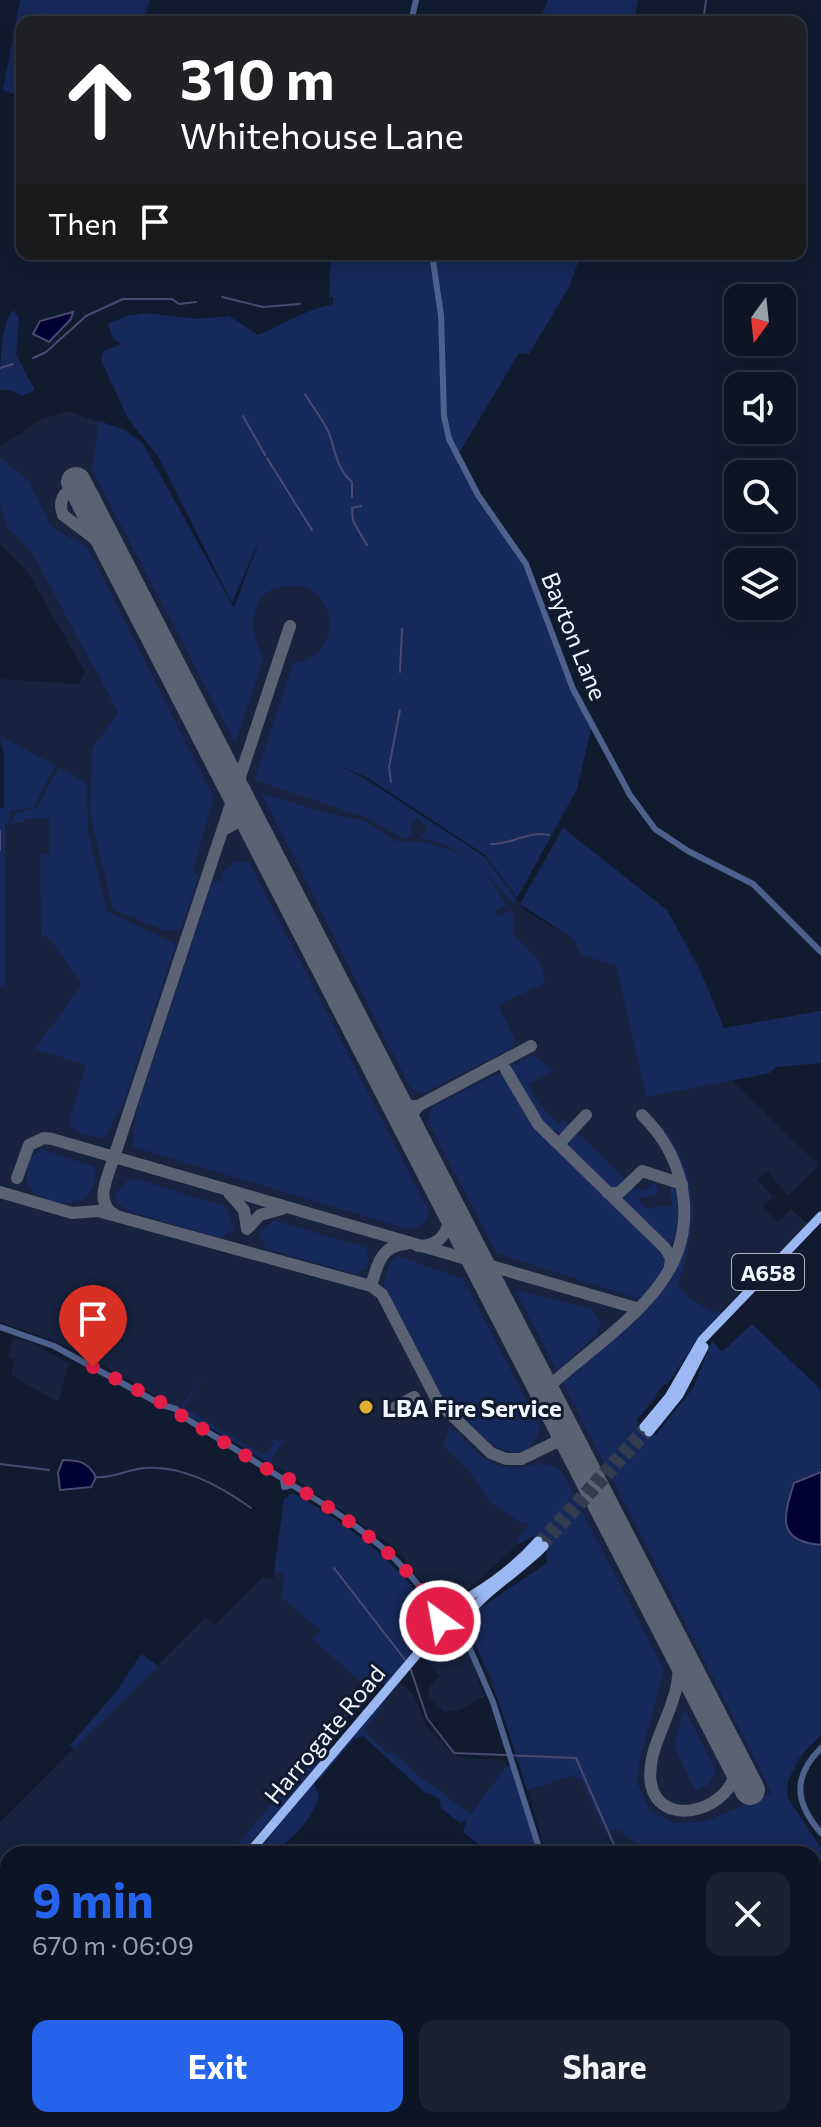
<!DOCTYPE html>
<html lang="en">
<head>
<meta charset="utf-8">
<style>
  :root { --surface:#0d1424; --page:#1b2131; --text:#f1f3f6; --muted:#9a9ea6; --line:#2d3341; --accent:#2563eb }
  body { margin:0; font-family:Commissioner,sans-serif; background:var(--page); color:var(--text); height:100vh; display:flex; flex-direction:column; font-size:30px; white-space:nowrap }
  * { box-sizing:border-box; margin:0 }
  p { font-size:26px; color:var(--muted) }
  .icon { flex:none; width:44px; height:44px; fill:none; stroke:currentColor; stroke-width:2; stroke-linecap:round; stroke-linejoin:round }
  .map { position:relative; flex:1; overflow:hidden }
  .sheet { position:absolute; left:0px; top:1846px; width:822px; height:282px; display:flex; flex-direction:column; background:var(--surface); border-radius:24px 24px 0 0; box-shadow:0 4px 20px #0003,0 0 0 2px var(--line) }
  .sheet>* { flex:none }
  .top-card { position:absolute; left:16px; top:16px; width:790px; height:244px; border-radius:16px; box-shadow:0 4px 20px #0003,0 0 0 2px var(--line); background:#202124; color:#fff; overflow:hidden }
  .needle { width:52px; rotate:195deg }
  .fabs { position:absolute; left:724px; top:284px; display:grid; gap:16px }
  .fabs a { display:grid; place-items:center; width:72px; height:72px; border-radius:16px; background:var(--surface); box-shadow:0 4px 20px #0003,0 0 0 2px var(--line); font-size:40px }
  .pin { position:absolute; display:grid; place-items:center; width:68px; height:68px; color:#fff; margin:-82px -34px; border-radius:50% 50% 50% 0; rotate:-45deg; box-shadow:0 0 8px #0007 }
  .pin .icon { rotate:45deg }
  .me { position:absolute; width:88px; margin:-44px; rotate:328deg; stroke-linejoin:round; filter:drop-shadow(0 0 6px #0008) }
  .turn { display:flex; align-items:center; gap:28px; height:168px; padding:0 32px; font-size:36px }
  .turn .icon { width:104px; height:104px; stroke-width:2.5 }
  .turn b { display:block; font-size:56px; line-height:68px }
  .then { display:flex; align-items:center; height:76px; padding:0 32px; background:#0003; gap:16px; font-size:30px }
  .round { display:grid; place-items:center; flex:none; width:84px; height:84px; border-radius:16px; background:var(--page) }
  .headline { display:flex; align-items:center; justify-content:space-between; height:136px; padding:0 32px }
  h1 { font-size:48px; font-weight:700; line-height:60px; color:var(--accent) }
  .button { display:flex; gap:16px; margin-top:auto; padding:16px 32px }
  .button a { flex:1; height:92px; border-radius:16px; background:var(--accent); color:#fff; font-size:32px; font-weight:700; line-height:92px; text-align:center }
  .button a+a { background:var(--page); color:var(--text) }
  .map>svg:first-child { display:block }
  .built { fill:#17233f }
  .green { fill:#16295b }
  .water { fill:#010035; stroke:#494a71; stroke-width:2 }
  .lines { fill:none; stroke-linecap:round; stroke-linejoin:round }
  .stream { stroke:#494a71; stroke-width:2 }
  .taxiway { stroke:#5a6274; stroke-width:12 }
  .runway { stroke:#5a6274; stroke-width:30 }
  .trunk-tunnel { stroke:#323c4f; stroke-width:9; stroke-dasharray:9 4.5; stroke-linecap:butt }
  .tertiary { stroke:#4d618d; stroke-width:6 }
  .trunk { stroke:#9cb8f2; stroke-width:9 }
  .route { stroke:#e11d48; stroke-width:14; stroke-dasharray:0 25.2 }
  .poi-dot { fill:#e1af34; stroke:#111b30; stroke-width:3 }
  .labels { text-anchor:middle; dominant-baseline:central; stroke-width:6; stroke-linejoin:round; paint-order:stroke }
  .shield { fill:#111b30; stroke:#adb4c0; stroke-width:2 }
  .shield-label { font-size:22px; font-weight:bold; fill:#f0f5fe }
  .street-label { font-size:24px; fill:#f0f5fe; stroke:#111b30 }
  .poi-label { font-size:24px; font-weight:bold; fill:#f0f5fe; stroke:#111b30; text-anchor:start }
</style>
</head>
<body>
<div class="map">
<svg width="821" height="2127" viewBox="0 0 821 2127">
  <rect width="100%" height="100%" fill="#111b30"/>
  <g class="built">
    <polygon points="67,411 124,430 142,442 231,607 234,608 262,532 285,539 349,607 308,751 367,780 485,857 526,911 572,938 583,955 616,966 646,1097 731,1080 819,1165 788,1196 767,1171 758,1180 773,1197 763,1208 778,1222 791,1209 808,1224 650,1382 658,1396 636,1421 654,1436 668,1423 791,1656 800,1719 810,1743 788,1781 787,1797 821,1848 821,1907 814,1911 814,1854 731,1854 725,1846 715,1843 660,1849 642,1846 636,1854 546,1854 516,1746 471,1634 474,1616 480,1608 547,1563 546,1549 533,1536 527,1536 459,1598 434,1596 398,1550 286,1472 96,1361 55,1341 0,1322 0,986 5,986 4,754 0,743 0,679 78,684 85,672 27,571 0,544 0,447 42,419"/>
    <polygon points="13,1338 32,1343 69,1363 58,1402 11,1375 15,1360 8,1358"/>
    <polygon points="274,1572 285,1574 321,1631 313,1641 374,1684 371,1688 366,1687 363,1691 366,1694 234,1854 8,1854 8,1971 0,1967 0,1822 206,1617 214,1625 263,1577 273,1579"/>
    <polygon points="449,1640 464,1645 470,1654 484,1697 457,1711 444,1712 428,1697 429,1688 440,1675 425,1660 425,1653 439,1642"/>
    <polygon points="399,1682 414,1695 425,1724 450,1751 460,1758 504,1760 506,1766 467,1819 357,1731"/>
    <polygon points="563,2120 662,2120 658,2127 559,2127"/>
  </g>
  <g class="green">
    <polygon points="20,0 150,0 144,22 22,22 22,97 3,90"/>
    <polygon points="548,0 638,0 634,22 539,22"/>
    <path d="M 331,254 L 581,254 L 569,287 L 529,354 L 519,353 L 456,458 L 523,564 L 567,679 L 591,729 L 577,789 L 517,898 L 485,855 L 368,778 L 340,766 L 367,780 L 485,857 L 516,899 L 513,904 C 486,869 465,847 420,838 L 428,828 L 416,818 L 411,824 L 411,836 L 404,839 L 364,817 L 254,780 L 293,663 C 352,654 334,574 281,587 C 271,589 262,594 258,604 C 249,625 253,638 264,657 L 235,743 L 92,470 L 99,421 L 124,430 L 142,442 L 234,608 L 263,531 L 232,603 L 158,456 L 128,419 L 101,360 L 104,351 L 121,344 L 113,339 L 108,324 L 126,316 L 145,313 L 198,319 L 229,316 L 258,335 C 284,324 305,310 333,304 L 333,297 L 329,297 Z"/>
    <path d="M 14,310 L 19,319 L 16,355 L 35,390 L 22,396 L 10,390 L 0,390 C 0,368 0,321 14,310 Z"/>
    <polygon points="0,457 29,482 51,526 88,548 214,798 192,872 199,875 181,929 167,931 113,910 90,814 92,749 118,712 30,549 7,527 0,505"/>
    <polygon points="0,736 55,765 34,807 10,811 8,824 5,824 5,986 0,986 0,808 4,808 4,754"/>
    <polygon points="59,768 87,784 88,832 107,911 176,944 122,1107 104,1138 83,1135 71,1127 69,1121 86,1065 35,1049 82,984 48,937 41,936 40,855 50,854 49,818 24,819 24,823 11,823 16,813 37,808"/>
    <path d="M 261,793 L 333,815 L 363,820 L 396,841 L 424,842 L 460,853 L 482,867 L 504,900 L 505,906 L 495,911 L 499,916 L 512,910 L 515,928 L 512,934 C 529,950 542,959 545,983 L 498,1005 L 515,1039 L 510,1049 L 424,1093 L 411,1089 Z"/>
    <polygon points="563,828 667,910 700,970 724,1028 821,1011 821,1063 776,1067 770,1073 646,1097 616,966 582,955 572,938 520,904"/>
    <path d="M 236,861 L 249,862 L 429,1211 C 428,1223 420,1227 408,1229 L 133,1147 L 136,1112 L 213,880 L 220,882 L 224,870 Z"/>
    <polygon points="533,1055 553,1071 528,1084 540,1106 559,1124 564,1120 569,1124 562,1135 538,1119 511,1071 513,1065"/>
    <polygon points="499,1073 504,1075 529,1121 666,1255 664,1268 643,1297 636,1298 496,1253 428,1121 432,1107"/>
    <path d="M 663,1127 C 703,1184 696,1223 678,1286 L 689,1298 L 716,1314 L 719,1310 L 721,1313 L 697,1340 L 667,1385 L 664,1384 L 636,1421 L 655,1436 L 693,1388 L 712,1341 L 722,1352 L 752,1324 L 821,1390 L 821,1472 L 812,1475 L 821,1513 L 821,1735 L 798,1758 L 788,1781 L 787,1797 L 821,1848 L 821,1907 L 814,1911 L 814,1854 L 731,1854 L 725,1846 L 663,1846 L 660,1849 L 664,1854 L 636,1854 L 641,1846 L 615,1829 L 606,1833 L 581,1779 L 573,1776 L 527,1790 L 491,1676 L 473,1640 L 472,1625 L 480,1608 L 547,1563 L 546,1549 L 533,1536 L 519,1544 L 516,1541 L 529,1524 L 520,1522 L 490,1503 L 467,1468 L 443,1446 L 449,1430 L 454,1430 C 467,1442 481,1460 499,1466 C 522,1473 539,1456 561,1470 L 664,1670 L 639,1762 L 637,1782 L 649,1809 L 673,1823 L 704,1822 L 772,1793 L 563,1383 C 598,1350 643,1318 670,1279 C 702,1233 691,1170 661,1129 Z"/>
    <polygon points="579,1134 626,1180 620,1188 611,1189 570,1149 568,1141"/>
    <path d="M 41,1149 L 94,1167 C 101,1210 53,1211 29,1188 C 24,1175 27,1156 41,1149 Z"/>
    <polygon points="136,1179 227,1207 234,1229 220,1238 131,1212 119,1205 115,1194 128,1180"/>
    <polygon points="652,1184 656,1184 658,1194 637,1199 646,1208 672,1206 670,1186 678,1191 679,1225 672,1245 624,1202 624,1194 630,1189 646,1190"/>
    <polygon points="274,1220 367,1248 368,1268 353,1274 266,1248 259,1233"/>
    <path d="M 398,1256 L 463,1279 L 540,1426 C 537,1440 532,1449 517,1452 C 497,1457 456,1414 444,1399 C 420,1366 402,1319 383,1283 L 391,1261 Z"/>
    <polygon points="515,1290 592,1309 601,1322 597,1334 557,1371"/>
    <polygon points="205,1375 184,1408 261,1454 268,1452 274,1443 271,1440 289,1441 283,1442 272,1459 272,1465 283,1471 183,1412 182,1405"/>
    <path d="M 292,1493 C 327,1509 438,1588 430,1629 L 387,1684 L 360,1681 L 313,1640 L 321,1631 L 281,1597 L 285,1575 L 274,1572 L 284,1499 Z"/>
    <polygon points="141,1654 158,1666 74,1749 70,1745 116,1692"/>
    <polygon points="358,1698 360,1700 319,1752 324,1757 241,1854 230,1854"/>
    <polygon points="381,1704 383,1706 364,1730 388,1754 393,1752 417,1774 471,1814 506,1766 511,1765 538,1854 491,1854 463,1832 467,1820 460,1823 441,1808 439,1798 424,1792 363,1736 353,1740 319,1780 317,1778"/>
    <polygon points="684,1708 716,1771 708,1785 695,1791 674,1746"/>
    <path d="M 313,1781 L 319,1797 C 310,1822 284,1854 256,1854 Z"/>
    <polygon points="0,1912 8,1919 8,2104 0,2109 0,1964 5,1961 0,1955"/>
    <polygon points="814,1960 821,1972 821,2127 658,2127 662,2120 814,2120"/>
    <polygon points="8,2116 8,2120 556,2120 551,2127 0,2127 0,2121"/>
  </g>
  <g class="water">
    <polygon points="73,312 71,319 49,342 33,334 40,321"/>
    <path d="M 63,1460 C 79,1460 88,1462 96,1477 L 91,1487 L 60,1490 L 58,1472 Z"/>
    <path d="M 821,1472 L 821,1545 C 775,1541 784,1516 794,1483 Z"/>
  </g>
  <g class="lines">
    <g class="stream">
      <polyline points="703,22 706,0"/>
      <polyline points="222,297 263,307 300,304"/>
      <polyline points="33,358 46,352 86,316 123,299 172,299 179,304 196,302"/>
      <polyline points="0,368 13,364"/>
      <path d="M 305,394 C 312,406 321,417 327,429 C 336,447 334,466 352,482 L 352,497"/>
      <polyline points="243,416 265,455"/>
      <polyline points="267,458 312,530"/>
      <polyline points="361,506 352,508 353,521 367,545"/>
      <polyline points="400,672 402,629"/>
      <polyline points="391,782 389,767 400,710"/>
      <polyline points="0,831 0,850"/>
      <path d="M 491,844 C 510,845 530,830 549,835"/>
      <polyline points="0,1464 49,1470"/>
      <path d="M 95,1477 C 113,1479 128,1469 145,1468 C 182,1465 222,1487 251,1508"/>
      <polyline points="334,1568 406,1661"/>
      <polyline points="411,1670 427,1718 454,1753 576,1758 618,1854"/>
      <polyline points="142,2120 148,2127"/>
    </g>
    <g class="taxiway">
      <path d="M 98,525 C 96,507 100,489 77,487 C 63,491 58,501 63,515 L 111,551"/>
      <polyline points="225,773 230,796"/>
      <polyline points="223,830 238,822 256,833"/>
      <polyline points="506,1070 538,1124 665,1248 671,1258 670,1266"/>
      <polyline points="393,1097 404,1106 418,1106 410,1118 411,1132"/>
      <polyline points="418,1106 531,1046"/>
      <polyline points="559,1144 586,1115"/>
      <polyline points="17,1178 29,1145 44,1138 52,1139 636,1308"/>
      <polyline points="0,1192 72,1213 98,1211 371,1286 382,1294 438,1402 491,1453 506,1459 521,1459 554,1443"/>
      <polyline points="229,1193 244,1210 247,1229 260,1215 282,1209"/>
      <polyline points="608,1193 619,1193 642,1171 682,1184"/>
      <path d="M 115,1215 C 93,1202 108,1177 114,1157 L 290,626"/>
      <polyline points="469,1244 487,1265"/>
      <path d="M 418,1246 C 443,1246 453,1227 448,1205"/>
      <polyline points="471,1264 489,1285"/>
      <path d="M 371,1286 C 377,1266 381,1245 406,1244"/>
      <polyline points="532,1368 542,1380 555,1381 548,1392 552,1407"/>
      <path d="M 555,1381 C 588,1352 635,1319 660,1284 C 700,1230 688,1160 642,1115"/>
      <polyline points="396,1407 414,1397"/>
      <polyline points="561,1424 561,1435 554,1443 566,1443 575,1451"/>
      <path d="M 674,1641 C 694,1696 643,1739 651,1784 C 660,1828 723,1812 734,1777 L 730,1750"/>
    </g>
    <polyline class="runway" points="76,482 750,1790"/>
    <g class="trunk-tunnel">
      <polyline points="538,1541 644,1427"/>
      <polyline points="544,1546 649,1432"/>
    </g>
    <g class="tertiary">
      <polyline points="411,22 416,0"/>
      <polyline points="432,254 441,315 444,416 449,439 478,495 526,564 573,689 630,795 655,829 688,851 753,884 821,952"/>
      <polyline points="0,1327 54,1346 162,1405 176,1409 182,1416 283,1479 291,1479 292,1485 284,1487 283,1479"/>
      <path d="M 292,1485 C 344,1515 416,1564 440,1621"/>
      <polyline points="464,1624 467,1642 493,1702 541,1854"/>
      <path d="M 821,1748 C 792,1777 795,1803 821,1833"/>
      <polyline points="814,1920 821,1918"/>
    </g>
    <g class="trunk">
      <polyline points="644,1427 669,1397 702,1340 821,1216"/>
      <polyline points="649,1432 679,1395 704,1347"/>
      <path d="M 451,1609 L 459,1611 L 464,1618 L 461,1628 L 452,1633 L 441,1626 L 443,1612 C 479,1592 510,1573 538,1541"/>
      <path d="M 464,1622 C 476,1596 521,1571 544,1546"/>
      <polyline points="248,1854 418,1653 432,1640 451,1633"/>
      <polyline points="0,2116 8,2110"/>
    </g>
  </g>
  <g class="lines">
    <path class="route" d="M 93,1367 C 111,1377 172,1406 182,1416 L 283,1479 L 291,1479 L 292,1485 C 343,1514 417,1565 440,1621"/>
  </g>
  <circle class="poi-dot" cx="366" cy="1407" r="8"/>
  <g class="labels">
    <rect class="shield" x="732" y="1254" width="72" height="36" rx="6"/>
    <g class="shield-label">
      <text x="768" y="1272">A658</text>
    </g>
    <g class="street-label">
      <text transform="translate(575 636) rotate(68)">Bayton Lane</text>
      <text transform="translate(324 1734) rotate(-50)">Harrogate Road</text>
    </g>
    <g class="poi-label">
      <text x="382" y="1407">LBA Fire Service</text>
    </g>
  </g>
</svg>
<div class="fabs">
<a><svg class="needle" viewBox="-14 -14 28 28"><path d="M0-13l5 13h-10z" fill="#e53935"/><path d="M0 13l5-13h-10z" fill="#9a9ea6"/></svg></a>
<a><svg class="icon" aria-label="sound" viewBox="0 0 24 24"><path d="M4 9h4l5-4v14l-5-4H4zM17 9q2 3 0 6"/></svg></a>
<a><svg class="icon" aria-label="search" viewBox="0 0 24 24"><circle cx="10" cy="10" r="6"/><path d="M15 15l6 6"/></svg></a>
<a><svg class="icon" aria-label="layers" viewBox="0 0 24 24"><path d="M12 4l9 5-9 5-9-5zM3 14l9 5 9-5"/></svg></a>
</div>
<div class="pin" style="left:93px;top:1367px;background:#d93025"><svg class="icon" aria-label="arrive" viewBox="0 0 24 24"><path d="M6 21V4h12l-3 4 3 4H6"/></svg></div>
<svg class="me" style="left:440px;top:1621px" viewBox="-20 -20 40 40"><circle r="17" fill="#e11d48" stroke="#fff" stroke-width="3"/><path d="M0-11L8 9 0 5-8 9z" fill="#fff"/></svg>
<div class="top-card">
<div class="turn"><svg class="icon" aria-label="ahead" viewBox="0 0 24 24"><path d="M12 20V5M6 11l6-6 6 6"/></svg><div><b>310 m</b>Whitehouse Lane</div></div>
<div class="then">Then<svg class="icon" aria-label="arrive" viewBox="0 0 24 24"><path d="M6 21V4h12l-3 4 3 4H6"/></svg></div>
</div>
<section class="sheet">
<div class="headline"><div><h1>9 min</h1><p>670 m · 06:09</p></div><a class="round"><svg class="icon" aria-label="close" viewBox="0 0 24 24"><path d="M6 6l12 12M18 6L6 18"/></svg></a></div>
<div class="button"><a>Exit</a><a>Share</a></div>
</section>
</div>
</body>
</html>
